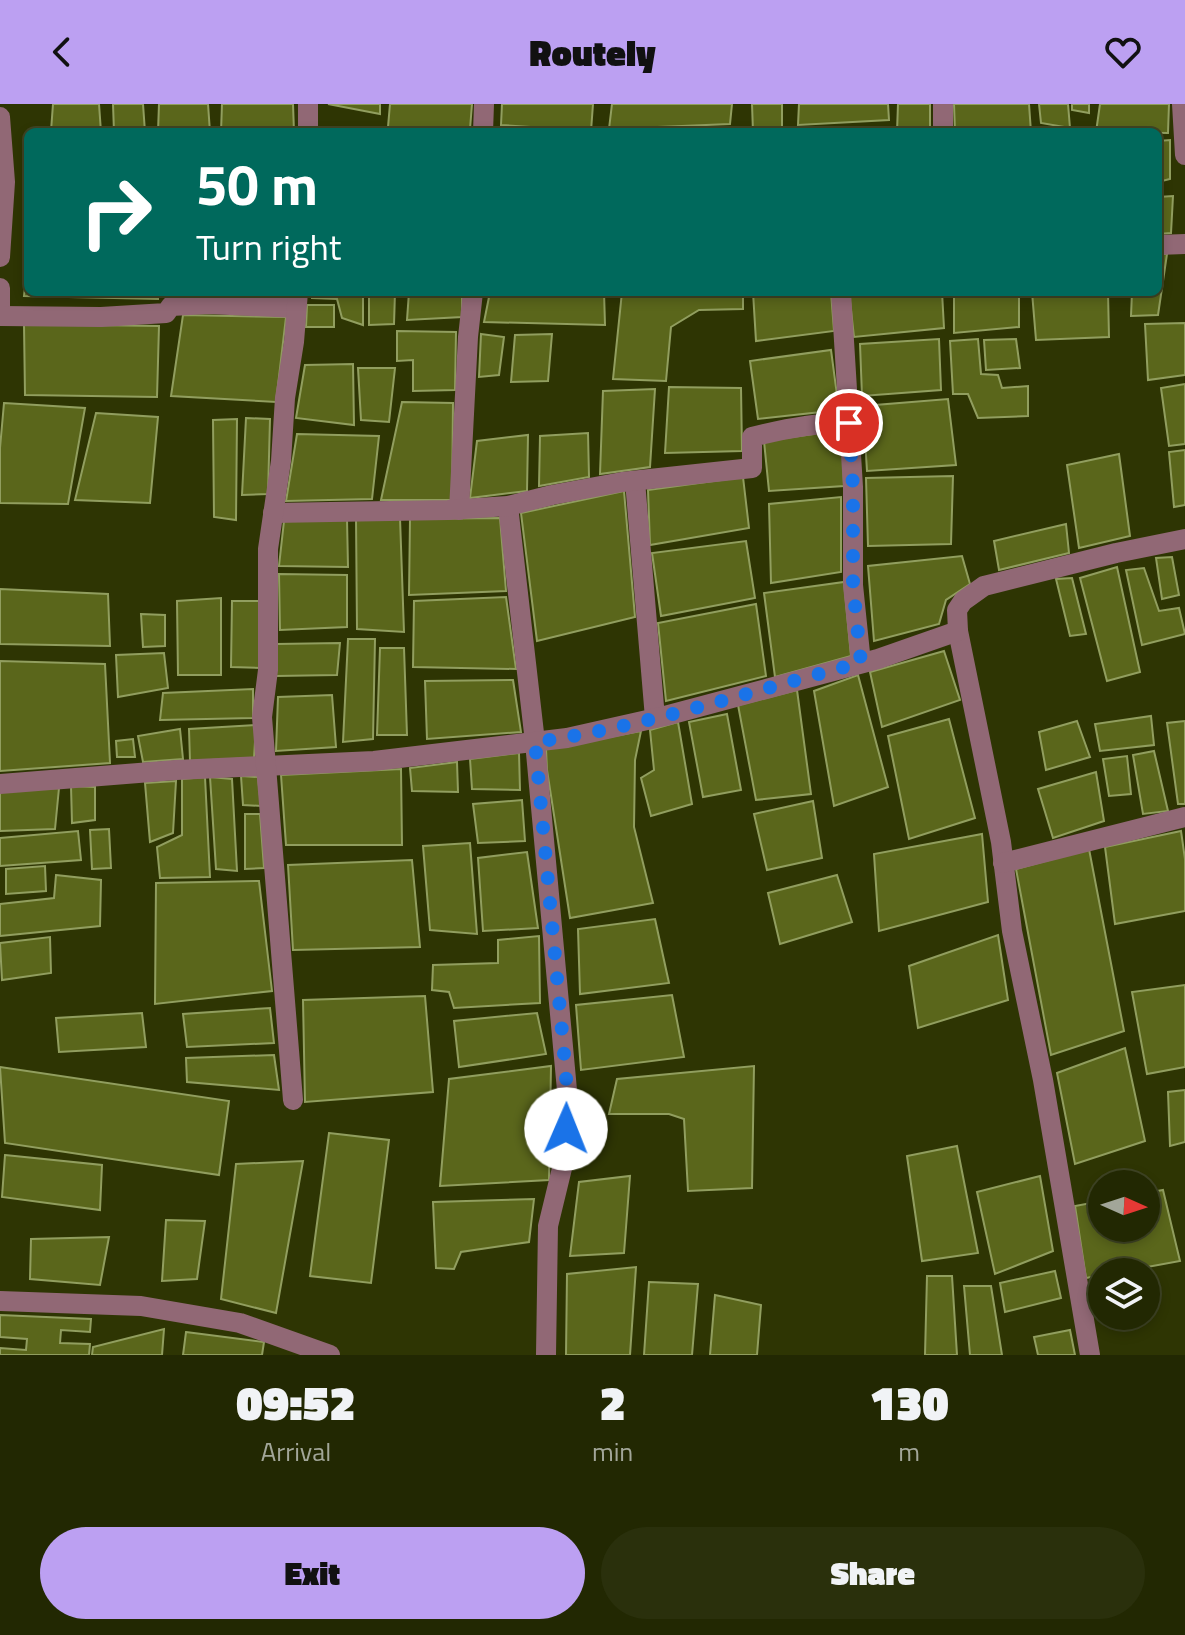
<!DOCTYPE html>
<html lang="en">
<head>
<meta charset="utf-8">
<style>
  :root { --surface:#222802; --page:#2a300c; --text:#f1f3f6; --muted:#a2a699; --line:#3f4424; --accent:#bca0f2 }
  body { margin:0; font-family:"Titillium Web",sans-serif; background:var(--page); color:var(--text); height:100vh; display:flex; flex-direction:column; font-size:30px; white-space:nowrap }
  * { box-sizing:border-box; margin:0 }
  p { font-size:26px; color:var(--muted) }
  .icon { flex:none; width:44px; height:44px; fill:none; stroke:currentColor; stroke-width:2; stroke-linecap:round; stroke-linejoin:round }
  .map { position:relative; height:1251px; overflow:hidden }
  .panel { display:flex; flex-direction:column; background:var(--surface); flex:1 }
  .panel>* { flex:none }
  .hud { position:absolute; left:24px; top:24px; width:1138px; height:168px; border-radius:12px; box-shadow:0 4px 12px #0003,0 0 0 2px var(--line); background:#00695c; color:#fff; overflow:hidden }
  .needle { width:52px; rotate:93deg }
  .fabs { position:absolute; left:1088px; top:1066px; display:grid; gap:16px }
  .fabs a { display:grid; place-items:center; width:72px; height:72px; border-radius:50%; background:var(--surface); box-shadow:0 4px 12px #0003,0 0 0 2px var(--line); font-size:40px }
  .pin { position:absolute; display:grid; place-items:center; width:68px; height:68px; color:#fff; margin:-34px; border:4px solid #fff; border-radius:50%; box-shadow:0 2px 8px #0007 }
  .me { position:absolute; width:88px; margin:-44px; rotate:1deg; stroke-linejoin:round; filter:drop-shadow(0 0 6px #0008) }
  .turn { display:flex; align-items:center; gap:28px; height:168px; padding:0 40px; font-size:36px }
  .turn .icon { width:104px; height:104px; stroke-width:2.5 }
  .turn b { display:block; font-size:56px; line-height:68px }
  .eta { display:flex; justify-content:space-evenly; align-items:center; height:136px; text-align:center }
  .eta b { font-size:48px; font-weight:800; line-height:56px }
  .action { display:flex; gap:16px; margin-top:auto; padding:16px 40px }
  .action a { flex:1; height:92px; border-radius:48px; background:var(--accent); color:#111; font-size:32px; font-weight:800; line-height:92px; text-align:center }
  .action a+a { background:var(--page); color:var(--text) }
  header { display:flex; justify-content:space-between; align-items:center; height:104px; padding:0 40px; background:var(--accent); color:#111; font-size:36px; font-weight:800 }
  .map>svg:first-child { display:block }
  .building { fill:#5a661b; stroke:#919e5f; stroke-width:2 }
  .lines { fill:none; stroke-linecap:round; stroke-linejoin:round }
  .minor { stroke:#916875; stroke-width:20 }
  .route { stroke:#1a73e8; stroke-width:14; stroke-dasharray:0 25.2 }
</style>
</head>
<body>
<header><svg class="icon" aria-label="back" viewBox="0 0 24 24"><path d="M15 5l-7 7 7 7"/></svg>Routely<svg class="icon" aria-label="heart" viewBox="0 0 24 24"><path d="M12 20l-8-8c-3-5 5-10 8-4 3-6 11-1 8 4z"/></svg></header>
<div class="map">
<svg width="1185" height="1251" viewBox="0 0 1185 1251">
  <rect width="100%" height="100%" fill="#2e3503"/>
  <g class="building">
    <polygon points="53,0 99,0 101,28 51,27"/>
    <polygon points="113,0 143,0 145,28 114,28"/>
    <polygon points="159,0 208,0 210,28 158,28"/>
    <polygon points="222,0 293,0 294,28 221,28"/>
    <polygon points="328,0 380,0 380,10"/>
    <polygon points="390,0 472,0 470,25 388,23"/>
    <polygon points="502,0 593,0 591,27 501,21"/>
    <polygon points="612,0 732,0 730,20 609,25"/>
    <polygon points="752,0 782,0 782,28 753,28"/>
    <polygon points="799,0 888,0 889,16 798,21"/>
    <polygon points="898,0 930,0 930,28 897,28"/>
    <polygon points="954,0 1029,0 1031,28 955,28"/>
    <polygon points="1039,0 1068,0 1070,24 1041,19"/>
    <polygon points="1072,0 1089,0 1089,9 1072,6"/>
    <polygon points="1100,0 1169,0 1168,29 1096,28"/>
    <polygon points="888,25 888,28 812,28"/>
    <polygon points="1170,36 1170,75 1158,78 1158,37"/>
    <polygon points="1173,92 1171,129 1158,130 1158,93"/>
    <polygon points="1158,150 1167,150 1158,211 1131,212 1132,188 1158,188"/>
    <polygon points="28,156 28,188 158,188 158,195 24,192"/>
    <polygon points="312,188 363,188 363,221 342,214 337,195 312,194"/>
    <polygon points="369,188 395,188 394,220 369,221"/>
    <polygon points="409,188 462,188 462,213 407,216"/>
    <polygon points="490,188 604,188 605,221 484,218"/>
    <polygon points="622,188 743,188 743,205 699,206 671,223 666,277 613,275"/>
    <polygon points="753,188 831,188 834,227 756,237"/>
    <polygon points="849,188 942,188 944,224 854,233"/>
    <polygon points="954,188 1019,188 1019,223 954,229"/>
    <polygon points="1032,188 1108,188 1109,233 1036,236"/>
    <polygon points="307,201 334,201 334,223 306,223"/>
    <polygon points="183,211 286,213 276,298 171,292"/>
    <polygon points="1185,219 1185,271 1148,276 1145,220"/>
    <polygon points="24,220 159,222 157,293 25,291"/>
    <polygon points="397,227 456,228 455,286 413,287 413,256 397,257"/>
    <polygon points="481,230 504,233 499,271 479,273"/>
    <polygon points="552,230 548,277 511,278 515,231"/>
    <polygon points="939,235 941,286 862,292 860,240"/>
    <polygon points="978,235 981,270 998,271 1002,284 1028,282 1028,312 978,314 968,290 953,290 950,237"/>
    <polygon points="1016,235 1020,264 986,266 984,236"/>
    <polygon points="831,246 839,306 758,315 750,257"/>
    <polygon points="353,260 354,321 296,314 305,261"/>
    <polygon points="358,264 395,264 389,318 361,316"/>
    <polygon points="1185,280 1185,340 1169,342 1161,284"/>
    <polygon points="669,283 741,284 742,347 665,349"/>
    <polygon points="655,285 650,363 600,370 603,287"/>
    <polygon points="948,295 956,361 867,367 863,302"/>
    <polygon points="402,298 453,299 452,396 381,396"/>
    <polygon points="4,299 85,304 68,400 0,399 0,344"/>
    <polygon points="96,309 158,313 150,399 75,396"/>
    <polygon points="246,314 270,315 268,390 242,391"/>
    <polygon points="237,315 236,416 214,413 213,316"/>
    <polygon points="842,326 844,382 769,387 764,337"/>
    <polygon points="588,329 589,373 539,382 540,332"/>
    <polygon points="297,330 379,332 372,395 286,397"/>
    <polygon points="528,331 527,387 470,394 477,337"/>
    <polygon points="1185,346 1185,401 1174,403 1169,348"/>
    <polygon points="1119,350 1130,432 1079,444 1067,361"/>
    <polygon points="953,372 951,440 868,442 866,374"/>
    <polygon points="743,373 749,424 650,441 648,386"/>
    <polygon points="624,387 635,513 537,537 521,409"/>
    <polygon points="841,393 841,468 771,479 769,400"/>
    <polygon points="356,413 400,414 404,528 357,525"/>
    <polygon points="500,414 506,487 409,491 410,415"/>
    <polygon points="347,415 348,463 279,462 284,417"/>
    <polygon points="1066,420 1069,449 999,466 994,437"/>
    <polygon points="746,437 755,494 661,512 652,449"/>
    <polygon points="962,452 970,480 946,496 939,520 874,537 868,462"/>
    <polygon points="1172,453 1179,491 1162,495 1156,454"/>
    <polygon points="1117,463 1140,568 1107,577 1080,474"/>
    <polygon points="1144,464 1159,507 1179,504 1185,530 1142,541 1126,466"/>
    <polygon points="279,470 347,471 347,523 280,526"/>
    <polygon points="1072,474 1086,530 1070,532 1056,475"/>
    <polygon points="844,478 851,552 775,573 764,489"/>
    <polygon points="0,485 108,490 110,542 0,540"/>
    <polygon points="506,493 516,565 413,563 414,497"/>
    <polygon points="221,494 221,571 178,571 177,497"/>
    <polygon points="232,497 260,497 260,564 231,563"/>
    <polygon points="756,500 766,572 666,597 658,519"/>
    <polygon points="141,510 165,511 165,542 143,543"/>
    <polygon points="348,535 375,535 373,635 343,638"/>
    <polygon points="340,539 337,571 276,572 276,540"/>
    <polygon points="380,544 404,544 407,631 377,631"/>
    <polygon points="944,547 960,596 882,623 870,568"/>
    <polygon points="164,549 168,584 118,593 116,551"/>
    <polygon points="0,557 105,560 110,659 0,667"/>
    <polygon points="858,571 888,683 834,702 814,587"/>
    <polygon points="513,576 521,628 427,635 425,577"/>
    <polygon points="253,585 253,614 160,616 163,589"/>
    <polygon points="797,586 811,690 756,696 738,601"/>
    <polygon points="332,591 336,643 276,647 278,593"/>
    <polygon points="727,610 741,686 703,693 689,618"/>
    <polygon points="1151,612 1154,641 1100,647 1095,620"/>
    <polygon points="949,615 975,714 909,735 888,632"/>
    <polygon points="1077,617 1090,653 1046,666 1039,628"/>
    <polygon points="1185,617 1185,700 1178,700 1167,619"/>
    <polygon points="678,618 692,700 651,712 641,674 654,666 650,626"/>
    <polygon points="256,621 254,654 190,657 189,625"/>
    <polygon points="180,625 183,655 143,658 138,632"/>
    <polygon points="641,627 635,656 634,723 653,799 570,814 547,666 546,645"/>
    <polygon points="133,635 135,653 117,653 116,637"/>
    <polygon points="1154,647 1168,707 1143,710 1133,651"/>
    <polygon points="519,649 520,686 472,685 470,655"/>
    <polygon points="1127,652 1131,690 1109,692 1103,655"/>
    <polygon points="457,658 458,688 412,687 410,664"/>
    <polygon points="401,665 402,741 286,741 281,671"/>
    <polygon points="1096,668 1104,717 1053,734 1038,685"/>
    <polygon points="241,672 258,673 261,702 243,701"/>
    <polygon points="205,673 210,773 160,774 157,743 182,731 182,675"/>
    <polygon points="210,673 232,675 237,767 216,765"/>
    <polygon points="176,677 173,729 150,738 145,679"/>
    <polygon points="71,682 95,683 95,716 72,719"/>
    <polygon points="59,684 55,725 0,727 0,686"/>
    <polygon points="522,696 525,737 478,739 473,700"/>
    <polygon points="813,697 822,754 767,766 754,710"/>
    <polygon points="245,710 260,710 264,764 245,765"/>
    <polygon points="109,725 111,764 92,765 90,726"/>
    <polygon points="78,727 81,756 0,762 0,734"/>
    <polygon points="1181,727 1185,755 1185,807 1115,820 1105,743"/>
    <polygon points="982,730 988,798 879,827 874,750"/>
    <polygon points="470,739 477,830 430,826 423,742"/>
    <polygon points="1089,745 1124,927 1051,951 1016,765"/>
    <polygon points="527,748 538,824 483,827 478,754"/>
    <polygon points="412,756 420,843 293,846 288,761"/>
    <polygon points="45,762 46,787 6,790 6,765"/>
    <polygon points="56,771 101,776 100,822 0,832 0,800 54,794"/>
    <polygon points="837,771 852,818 780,840 768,789"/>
    <polygon points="259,777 272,887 155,900 156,779"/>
    <polygon points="655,815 669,879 580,890 578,825"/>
    <polygon points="998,831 1008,896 918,924 909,862"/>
    <polygon points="539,832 540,899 454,904 449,888 432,886 433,861 498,859 498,836"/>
    <polygon points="50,833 51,869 2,876 0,839"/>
    <polygon points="1185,881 1185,963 1147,970 1132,888"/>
    <polygon points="672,891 684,953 581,966 576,901"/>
    <polygon points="425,892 433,988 305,998 303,896"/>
    <polygon points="270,904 274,939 187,943 183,910"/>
    <polygon points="142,909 146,943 59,948 56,914"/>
    <polygon points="537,909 546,950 459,963 454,917"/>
    <polygon points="1125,944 1145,1037 1075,1060 1057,969"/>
    <polygon points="274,951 279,986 187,978 186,954"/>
    <polygon points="551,962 549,1076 440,1082 449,975"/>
    <polygon points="754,962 752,1084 688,1087 684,1015 669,1010 609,1010 617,975"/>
    <polygon points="0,963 229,997 219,1071 5,1039"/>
    <polygon points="1185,986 1185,1038 1170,1042 1168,988"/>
    <polygon points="329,1029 389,1036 371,1179 310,1172"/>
    <polygon points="957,1042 978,1149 922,1157 907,1052"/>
    <polygon points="5,1051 102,1061 100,1106 2,1093"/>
    <polygon points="303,1057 276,1209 221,1195 236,1060"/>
    <polygon points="630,1072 624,1149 570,1152 579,1078"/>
    <polygon points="1040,1072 1053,1147 995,1170 977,1088"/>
    <polygon points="1163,1086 1180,1157 1120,1168 1102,1168 1102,1171 1086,1174 1075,1102 1102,1097 1102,1124 1146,1124 1146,1089"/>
    <polygon points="534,1095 529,1138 461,1148 454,1165 436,1164 433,1098"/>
    <polygon points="166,1116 205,1117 197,1175 162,1177"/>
    <polygon points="109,1133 100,1181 30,1175 31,1135"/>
    <polygon points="636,1163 630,1251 566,1251 567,1170"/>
    <polygon points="1055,1167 1061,1194 1005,1208 1000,1179"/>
    <polygon points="927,1172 952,1172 957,1251 925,1251"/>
    <polygon points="649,1178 698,1180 692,1251 644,1251"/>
    <polygon points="964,1182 991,1182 1002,1251 970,1251"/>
    <polygon points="715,1191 761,1201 757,1251 710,1251"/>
    <polygon points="0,1211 91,1215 90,1228 61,1226 60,1239 90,1240 89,1251 0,1251 0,1244 26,1246 27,1235 0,1233"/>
    <polygon points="164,1225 162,1251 92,1251 93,1243"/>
    <polygon points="1070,1226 1075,1251 1038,1251 1034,1233"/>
    <polygon points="186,1228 264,1238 262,1251 183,1251"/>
  </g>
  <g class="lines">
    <g class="minor">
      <polyline points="308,0 308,28"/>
      <polyline points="943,0 943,28"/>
      <polyline points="1182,0 1185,51"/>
      <polyline points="0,13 5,78 0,153"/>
      <polyline points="483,28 484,0"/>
      <polyline points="1158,141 1185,140"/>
      <polyline points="0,184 0,211"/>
      <polyline points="841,188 853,383 853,481 861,559"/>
      <polyline points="0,212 101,213 166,209 171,202 209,200 296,204"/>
      <polyline points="635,377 655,614"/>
      <polyline points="508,402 535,638 568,997 565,1052 548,1122 546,1251"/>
      <polyline points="459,406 468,233 473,188"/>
      <path d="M 273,409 L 448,406 L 508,402 L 552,391 L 622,378 L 752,364 L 752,333 C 783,325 817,318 849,319"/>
      <polyline points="958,527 1001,738 1012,827 1043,976 1090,1251"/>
      <polyline points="0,680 176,666 374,657 567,634 665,612 878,555 958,527 957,506 963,497 984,482 1116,449 1185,435"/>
      <polyline points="1003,759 1185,713"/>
      <polyline points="293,996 262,613 268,566 268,445 281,357 285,294 294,238 298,188"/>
      <polyline points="0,1197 141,1202 240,1219 330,1251"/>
    </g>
  </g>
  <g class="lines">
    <path class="route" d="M 566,1025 L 568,997 L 563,938 L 535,638 C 646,623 753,586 861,559 L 853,481 L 853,383 L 849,319"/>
  </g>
</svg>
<div class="fabs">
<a><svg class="needle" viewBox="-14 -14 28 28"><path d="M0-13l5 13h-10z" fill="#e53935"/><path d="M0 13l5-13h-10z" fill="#a2a699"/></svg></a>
<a><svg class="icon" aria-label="layers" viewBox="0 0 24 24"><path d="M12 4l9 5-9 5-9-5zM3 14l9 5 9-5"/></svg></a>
</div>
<div class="pin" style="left:849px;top:319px;background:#d93025"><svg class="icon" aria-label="arrive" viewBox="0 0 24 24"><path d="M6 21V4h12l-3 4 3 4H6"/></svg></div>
<svg class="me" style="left:566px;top:1025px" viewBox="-20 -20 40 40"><circle r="19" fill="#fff"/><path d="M0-13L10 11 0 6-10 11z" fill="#1a73e8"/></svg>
<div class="hud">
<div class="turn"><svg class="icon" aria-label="right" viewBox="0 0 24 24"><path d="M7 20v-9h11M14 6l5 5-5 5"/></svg><div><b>50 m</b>Turn right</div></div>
</div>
</div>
<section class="panel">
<div class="eta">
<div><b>09:52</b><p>Arrival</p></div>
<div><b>2</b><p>min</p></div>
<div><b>130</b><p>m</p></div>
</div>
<div class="action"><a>Exit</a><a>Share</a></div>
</section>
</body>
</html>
